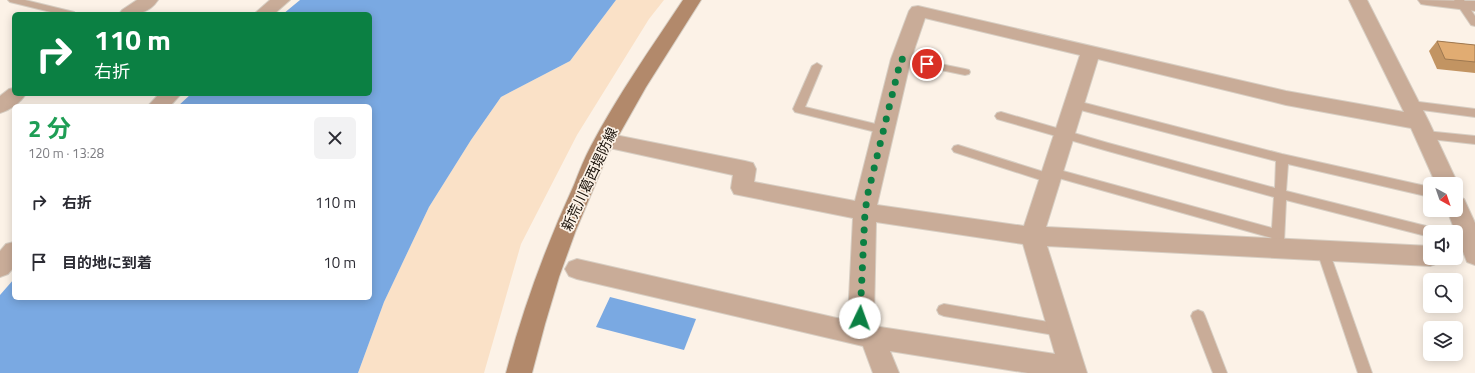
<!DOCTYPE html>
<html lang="ja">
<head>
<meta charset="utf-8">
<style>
  :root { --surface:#fff; --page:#f2f2f3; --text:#2b2b33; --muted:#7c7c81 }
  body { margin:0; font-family:"Titillium Web","Noto Sans JP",sans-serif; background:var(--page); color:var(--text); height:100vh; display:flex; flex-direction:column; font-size:15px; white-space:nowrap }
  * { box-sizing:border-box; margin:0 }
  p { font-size:13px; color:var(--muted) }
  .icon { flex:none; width:22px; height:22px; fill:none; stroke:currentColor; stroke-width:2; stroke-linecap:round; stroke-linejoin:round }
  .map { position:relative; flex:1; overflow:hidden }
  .drawer { position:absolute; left:12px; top:104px; width:360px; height:196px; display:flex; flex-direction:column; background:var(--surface); border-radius:6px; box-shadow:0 2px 10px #0003 }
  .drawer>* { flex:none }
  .banner { position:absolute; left:12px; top:12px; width:360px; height:84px; border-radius:6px; box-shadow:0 2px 10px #0003; background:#0b8043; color:#fff; overflow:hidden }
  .needle { width:26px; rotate:140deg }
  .controls { position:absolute; left:1423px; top:177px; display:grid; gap:8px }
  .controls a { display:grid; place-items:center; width:40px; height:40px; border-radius:6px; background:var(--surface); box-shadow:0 2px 10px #0003; font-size:20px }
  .pin { position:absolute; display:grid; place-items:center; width:34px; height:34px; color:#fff; margin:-17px; border:2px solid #fff; border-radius:50%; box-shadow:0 1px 4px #0007 }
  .me { position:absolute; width:44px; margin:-22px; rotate:3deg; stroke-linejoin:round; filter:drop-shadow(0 0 3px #0008) }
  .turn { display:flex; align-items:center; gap:14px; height:84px; padding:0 16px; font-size:18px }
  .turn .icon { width:52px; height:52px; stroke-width:2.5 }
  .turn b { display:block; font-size:28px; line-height:34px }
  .round { display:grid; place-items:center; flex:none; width:42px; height:42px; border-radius:6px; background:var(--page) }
  .overview { display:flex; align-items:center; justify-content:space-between; height:68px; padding:0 16px }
  h1 { font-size:24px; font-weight:700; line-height:30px; color:#1e9e55 }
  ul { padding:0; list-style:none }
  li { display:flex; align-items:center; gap:12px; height:60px; padding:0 16px }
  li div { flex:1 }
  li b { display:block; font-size:15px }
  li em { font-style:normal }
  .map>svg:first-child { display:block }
  .green { fill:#fae1c7 }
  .water { fill:#7aa9e2 }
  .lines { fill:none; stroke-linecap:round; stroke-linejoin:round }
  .service-casing { stroke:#d7cec3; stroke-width:2 }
  .minor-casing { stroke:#d7cec3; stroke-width:2 }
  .tertiary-casing { stroke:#d7cec3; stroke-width:2 }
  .secondary-casing { stroke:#d7cec3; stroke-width:2 }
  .service { fill:#c9ac98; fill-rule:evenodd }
  .minor { fill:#c9ac98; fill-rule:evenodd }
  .tertiary { fill:#c9ac98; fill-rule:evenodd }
  .secondary { fill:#b2896b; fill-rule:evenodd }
  .wall { fill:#c29462 }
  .building { fill:#e1ac72; stroke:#9e7850 }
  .route { stroke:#0b8043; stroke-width:7; stroke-dasharray:0 12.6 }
  .labels { text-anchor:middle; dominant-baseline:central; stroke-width:3.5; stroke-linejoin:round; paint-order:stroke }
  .street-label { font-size:14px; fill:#160e06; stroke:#fcf2e7 }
</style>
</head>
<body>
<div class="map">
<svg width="1475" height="373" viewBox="0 0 1475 373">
  <rect width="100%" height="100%" fill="#fcf2e7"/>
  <polygon class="green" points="616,0 664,0 649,19 577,135 521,244 484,373 358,373 384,302 429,207 471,140 501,97 570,61"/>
  <g class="water">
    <polygon points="300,0 616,0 570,61 501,97 471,140 429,207 384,302 358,373 0,373 0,295 14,279 14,298 370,298 370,106 178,106 191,94 370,94 370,14 283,14"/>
    <polygon points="610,297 696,319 684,350 596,327"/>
  </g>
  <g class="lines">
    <g class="service-casing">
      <g id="service">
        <polygon points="8,0 25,0 74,12 76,14 59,14 10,2"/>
        <polygon points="1454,0 1464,0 1475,16 1475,26 1471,25"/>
        <polygon points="901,56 965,69 969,70 970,72 969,74 965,75 897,61 896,59"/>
        <polygon points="817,63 822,66 805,107 888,127 890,130 888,133 884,134 795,112 793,109 812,66"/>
        <polygon points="1073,100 1282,154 1430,187 1430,197 1288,164 1286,191 1434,228 1436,232 1430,232 1430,237 1286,200 1284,242 1282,246 1278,247 1274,246 1272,238 1055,177 1056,179 1054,182 1050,183 954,152 952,149 954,146 958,145 1047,173 1048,169 1052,168 1272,228 1274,197 1108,151 997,119 995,116 997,113 1001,112 1108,143 1275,188 1276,161 1069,107 1068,104 1069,101"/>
        <polygon points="1411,101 1475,109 1475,117 1407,108 1406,105 1407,102"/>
        <polygon points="1425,131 1475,136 1475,144 1421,138 1419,135 1421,132"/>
        <polygon points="1323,246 1328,247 1329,251 1372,373 1358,373 1317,251 1318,247"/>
        <polygon points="944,304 1060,324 1065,326 1067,330 1065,334 1060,336 944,316 939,314 937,310 939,306"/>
        <polygon points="1198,310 1203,312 1205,316 1227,373 1213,373 1191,316 1193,312"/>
      </g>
    </g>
    <g class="minor-casing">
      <g id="minor">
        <polygon points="270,0 290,0 274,14 254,14"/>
        <path d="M 1349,0 L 1367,0 L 1429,122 L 1458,184 L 1456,188 L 1456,184 L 1436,184 L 1411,128 L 1286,105 L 1098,59 L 1046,227 L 1430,246 L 1430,258 L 1441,258 L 1438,263 L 1430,266 L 1047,246 L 1087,373 L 1028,373 L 890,351 L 899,373 L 873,373 L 863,346 L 577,279 L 569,276 L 565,269 L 569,262 L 577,259 L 850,321 L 848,318 L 853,218 L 734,194 L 731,188 L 733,175 L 605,147 L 598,145 L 595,140 L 598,135 L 605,133 L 745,161 L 753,163 L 756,169 L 754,182 L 855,201 L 891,59 L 909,11 L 912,7 L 918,6 L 1286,91 L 1404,112 ZM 925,18 L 1080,55 L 1024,226 L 877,205 L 911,59 ZM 876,222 L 1023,244 L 1055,354 L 880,327 L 874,317 Z"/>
        <polygon points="1418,0 1475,1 1475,11 1427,5 1421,4"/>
        <polygon points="159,94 181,94 170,106 148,106"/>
        <polygon points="1456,196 1464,199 1475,223 1475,265 1467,262 1447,210 1456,210"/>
        <polygon points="14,242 14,267 8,274 0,277 0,251 6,244"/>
      </g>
    </g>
    <g class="tertiary-casing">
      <g id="tertiary">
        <path d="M 137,0 L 158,0 C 148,15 135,14 119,14 L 122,10 Z"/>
        <path d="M 14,88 L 14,94 L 26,94 C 20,103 10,110 0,113 L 0,96 L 9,89 Z"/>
      </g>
    </g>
    <g class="secondary-casing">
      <path id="secondary" d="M 683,0 L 701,0 L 646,87 L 607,156 L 576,230 L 559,277 L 545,324 L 532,373 L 506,373 C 523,308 546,246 574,185 C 579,172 584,159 591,146 C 618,95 651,48 683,0 Z"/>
    </g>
    <use href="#service" class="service"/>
    <use href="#minor" class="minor"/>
    <use href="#tertiary" class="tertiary"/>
    <use href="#secondary" class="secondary"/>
  </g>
  <polygon class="wall" points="1437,41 1475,45 1475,73 1437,69 1429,51"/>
  <polygon class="building" points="1437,41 1475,45 1475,62 1445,59"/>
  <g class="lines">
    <polyline class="route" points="860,318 865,212 868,193 901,59 927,64"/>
  </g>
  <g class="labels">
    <g class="street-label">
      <text transform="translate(589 179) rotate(-65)">新荒川葛西堤防線</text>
    </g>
  </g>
</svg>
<div class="controls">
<a><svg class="needle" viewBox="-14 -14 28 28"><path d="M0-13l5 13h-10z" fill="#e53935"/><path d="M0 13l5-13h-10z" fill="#7c7c81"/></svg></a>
<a><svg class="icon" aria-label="sound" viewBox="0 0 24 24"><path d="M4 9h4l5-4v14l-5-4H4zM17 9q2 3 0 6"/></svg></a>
<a><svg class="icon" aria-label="search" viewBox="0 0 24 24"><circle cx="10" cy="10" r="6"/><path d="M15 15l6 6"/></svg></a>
<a><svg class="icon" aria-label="layers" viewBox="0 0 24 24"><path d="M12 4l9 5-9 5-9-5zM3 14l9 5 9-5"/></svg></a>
</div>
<div class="pin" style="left:927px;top:64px;background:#d93025"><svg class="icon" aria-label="arrive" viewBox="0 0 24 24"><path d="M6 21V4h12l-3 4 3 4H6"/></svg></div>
<svg class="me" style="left:860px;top:318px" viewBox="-20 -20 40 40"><circle r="19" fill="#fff"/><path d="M0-13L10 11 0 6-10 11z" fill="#0b8043"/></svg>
<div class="banner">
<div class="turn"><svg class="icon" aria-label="right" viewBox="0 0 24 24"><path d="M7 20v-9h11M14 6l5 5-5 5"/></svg><div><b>110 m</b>右折</div></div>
</div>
<section class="drawer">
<div class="overview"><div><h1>2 分</h1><p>120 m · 13:28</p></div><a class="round"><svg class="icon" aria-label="close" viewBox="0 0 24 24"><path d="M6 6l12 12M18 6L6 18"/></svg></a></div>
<ul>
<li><svg class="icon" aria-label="right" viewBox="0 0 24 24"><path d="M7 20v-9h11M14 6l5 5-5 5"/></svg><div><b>右折</b></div><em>110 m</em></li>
<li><svg class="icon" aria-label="arrive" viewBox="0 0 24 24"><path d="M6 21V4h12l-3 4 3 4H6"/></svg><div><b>目的地に到着</b></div><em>10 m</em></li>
</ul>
</section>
</div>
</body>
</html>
